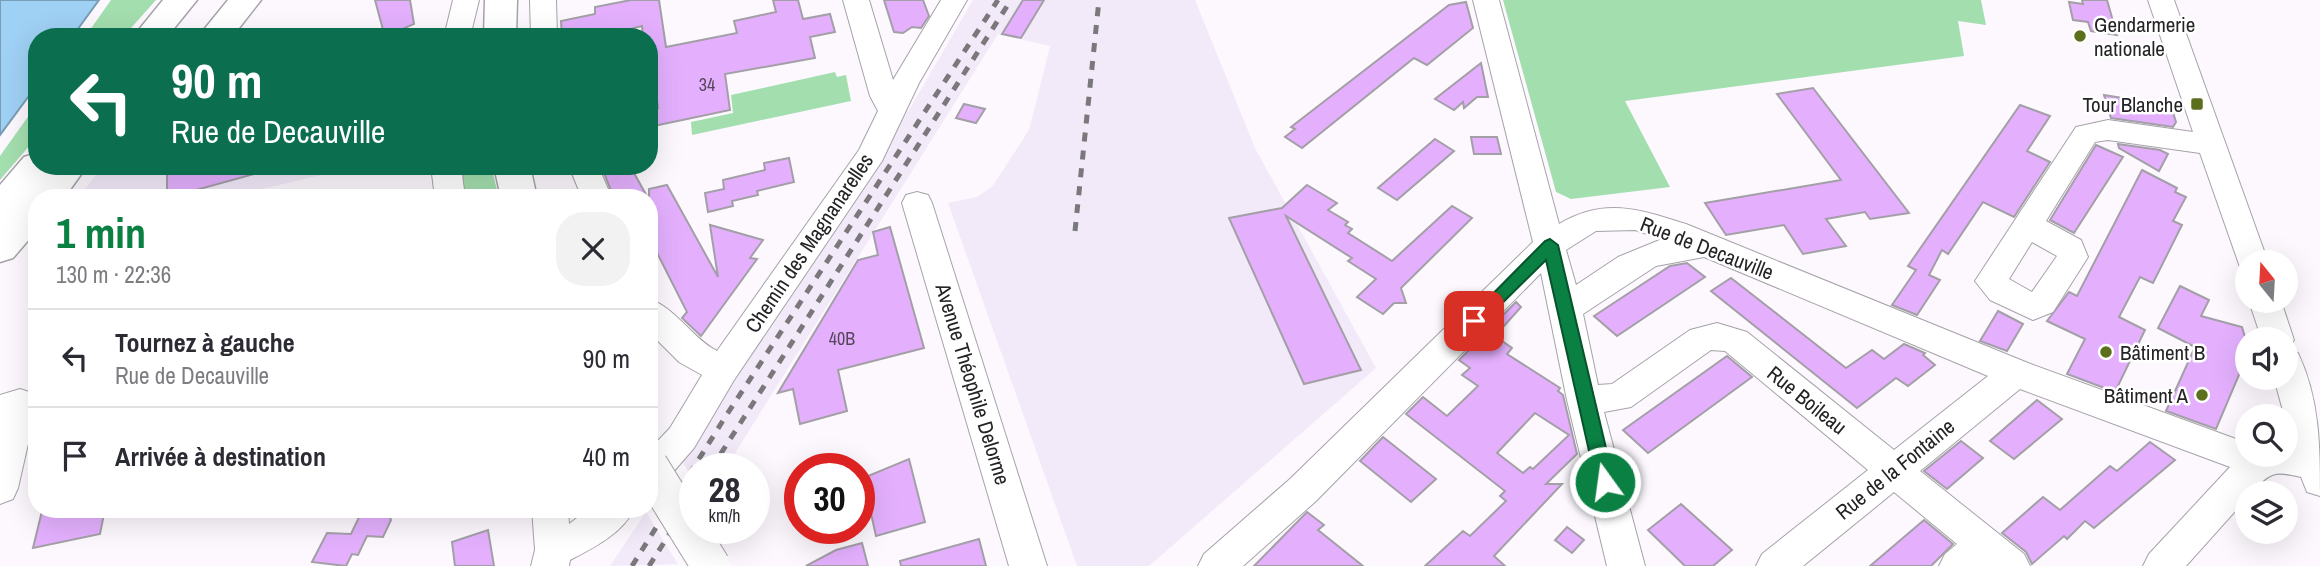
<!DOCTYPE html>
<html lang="fr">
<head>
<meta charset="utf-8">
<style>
  :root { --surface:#fff; --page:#f2f2f3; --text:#2b2b33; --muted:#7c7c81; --line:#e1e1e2; --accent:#0b8043 }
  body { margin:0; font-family:"Archivo Narrow",sans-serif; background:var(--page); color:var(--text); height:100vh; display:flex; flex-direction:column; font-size:26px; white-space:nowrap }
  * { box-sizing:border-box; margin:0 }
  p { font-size:23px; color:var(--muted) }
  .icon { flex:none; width:38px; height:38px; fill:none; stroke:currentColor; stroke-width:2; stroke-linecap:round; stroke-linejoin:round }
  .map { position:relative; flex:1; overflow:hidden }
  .panel { position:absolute; left:28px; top:189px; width:630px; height:329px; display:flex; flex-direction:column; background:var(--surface); border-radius:28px; box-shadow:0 7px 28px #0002 }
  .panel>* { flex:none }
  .top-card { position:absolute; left:28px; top:28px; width:630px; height:147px; border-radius:28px; box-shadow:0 7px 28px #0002; background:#0b6e4f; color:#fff; overflow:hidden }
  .needle { width:46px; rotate:342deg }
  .fabs { position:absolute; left:2235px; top:250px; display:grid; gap:14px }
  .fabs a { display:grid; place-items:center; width:63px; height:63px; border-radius:50%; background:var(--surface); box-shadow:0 7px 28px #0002; font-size:35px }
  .speed { position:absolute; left:679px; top:453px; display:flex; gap:14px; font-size:35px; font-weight:700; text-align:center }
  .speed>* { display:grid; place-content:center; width:91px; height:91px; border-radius:50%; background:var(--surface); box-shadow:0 7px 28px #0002; line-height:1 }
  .speed small { font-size:18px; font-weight:400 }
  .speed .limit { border:10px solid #d22; background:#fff; color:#111 }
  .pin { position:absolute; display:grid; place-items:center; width:60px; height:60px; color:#fff; margin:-30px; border-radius:14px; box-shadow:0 4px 10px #0006 }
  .me { position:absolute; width:77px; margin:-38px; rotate:346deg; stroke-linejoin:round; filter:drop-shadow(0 0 5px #0008) }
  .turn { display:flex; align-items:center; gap:24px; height:147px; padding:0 28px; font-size:32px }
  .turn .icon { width:91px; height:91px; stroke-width:2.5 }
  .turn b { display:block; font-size:49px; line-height:60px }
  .round { display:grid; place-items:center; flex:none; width:74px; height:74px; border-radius:28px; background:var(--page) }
  .headline { display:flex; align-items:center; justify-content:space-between; height:119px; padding:0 28px }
  h1 { font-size:42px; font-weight:700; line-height:52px; color:var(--accent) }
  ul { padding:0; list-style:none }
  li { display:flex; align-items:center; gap:21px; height:98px; padding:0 28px; border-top:2px solid var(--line) }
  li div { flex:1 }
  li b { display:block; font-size:26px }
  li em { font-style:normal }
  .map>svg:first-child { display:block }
  .built { fill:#f3eaf9 }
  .green { fill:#a3deae }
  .water { fill:#9fd1f4; stroke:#7a9db6; stroke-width:2 }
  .building { fill:#e4b0fe; stroke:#a39fa6; stroke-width:2; fill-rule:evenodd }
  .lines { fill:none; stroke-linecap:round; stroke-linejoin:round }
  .minor-casing { stroke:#a6a2a9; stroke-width:2 }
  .major-casing { stroke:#a6a2a9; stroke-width:3 }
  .highway-casing { stroke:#a6a2a9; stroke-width:3 }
  .minor { fill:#fff; fill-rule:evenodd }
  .major { fill:#fff; fill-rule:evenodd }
  .highway { fill:#fff; fill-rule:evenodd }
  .rail { stroke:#7b787c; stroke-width:5; stroke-dasharray:9 9; stroke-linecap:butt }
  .major-bridge-casing { stroke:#a6a2a9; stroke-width:40; stroke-linecap:butt }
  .major-bridge { stroke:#fff; stroke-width:38 }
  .route { fill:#0b8043; stroke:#07532c; stroke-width:2 }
  .poi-dot { fill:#5b6f1d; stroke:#fff; stroke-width:2.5 }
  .labels { text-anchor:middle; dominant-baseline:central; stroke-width:5; stroke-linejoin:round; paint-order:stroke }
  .number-label { font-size:18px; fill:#55465c }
  .poi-label { font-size:21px; fill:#252326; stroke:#fff; text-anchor:start }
  .street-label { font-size:21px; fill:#252326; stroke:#fff }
</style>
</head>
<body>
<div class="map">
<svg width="2320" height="566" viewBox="0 0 2320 566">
  <rect width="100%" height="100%" fill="#fcf8fe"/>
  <g class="built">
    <polygon points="973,0 1195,0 1255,148 1376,368 1149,566 1077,566 948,203 977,197 992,187 1029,130 1050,46 998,34 725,469 695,469 695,482 679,457 912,105"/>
    <polygon points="103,166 360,166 223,198 78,198"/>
    <polygon points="646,512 678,564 610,566"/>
  </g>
  <g class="green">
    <polygon points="111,0 156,0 123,37 85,37"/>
    <polygon points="1503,0 1981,0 1986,25 1958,21 1964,56 1625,101 1670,187 1571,199 1556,192"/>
    <polygon points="835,72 837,77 846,75 851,101 692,135 691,122 733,113 731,95"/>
    <polygon points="37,104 37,137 0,180 0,156"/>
    <polygon points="456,166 491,166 499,198 460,198"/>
  </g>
  <polygon class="water" points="0,0 99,0 72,37 37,37 37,85 0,135"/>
  <g class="building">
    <polygon points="375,0 410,0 414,24 400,30 401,37 385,37"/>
    <polygon points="631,0 659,0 666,47 737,33 734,21 776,12 773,0 798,0 803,19 830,14 835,32 810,37 815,58 725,74 730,110 649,127 649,110 658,108 649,37 643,37 642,26 599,37 562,37 561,21 595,14 595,7"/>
    <polygon points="884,0 923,0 929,16 921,28 912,27 903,33 894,32"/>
    <polygon points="1023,0 1044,0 1021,38 1002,34"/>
    <polygon points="2082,0 2107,0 2117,35 2091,31 2088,22 2073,20 2069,2 2083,4"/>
    <polygon points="1466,2 1473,28 1427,65 1414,58 1302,148 1285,137 1295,129 1291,127 1449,5"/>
    <polygon points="1481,63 1488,97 1477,97 1464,108 1463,102 1454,110 1435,99"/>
    <polygon points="1813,88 1909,213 1870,219 1865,212 1826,219 1846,246 1803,254 1784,225 1726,235 1705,203 1841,180 1777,94"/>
    <polygon points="2104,95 2171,106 2176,122 2173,127 2111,118"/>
    <polygon points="964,104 985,109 976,123 956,118"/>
    <polygon points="2020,105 2050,116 2027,151 2050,162 2014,217 1983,202 1948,254 1942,250 1929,275 1940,280 1917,315 1892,305 1916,270 1908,266"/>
    <polygon points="1471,137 1497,137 1501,154 1474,154"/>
    <polygon points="1435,139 1454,151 1397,200 1378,188"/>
    <polygon points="2118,144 2160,150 2168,154 2159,171 2119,148"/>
    <polygon points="2096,145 2123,157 2074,233 2050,220"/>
    <polygon points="789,158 794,182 757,191 758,195 732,201 733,206 708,212 705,193 724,189 723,180 765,170 764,163"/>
    <polygon points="167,166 265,166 265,171 167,198"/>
    <polygon points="630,166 648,198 614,198 604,173"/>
    <polygon points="2142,170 2177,188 2175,192 2186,197 2173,221 2182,225 2153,283 2140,277 2119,317 2145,330 2115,392 2067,374 2085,339 2047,321 2069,292 2077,296"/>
    <polygon points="667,185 718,277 710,225 763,240 750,258 757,259 701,336 682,318 687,312 649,237 649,189"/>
    <polygon points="1307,185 1337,203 1328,210 1348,222 1345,225 1352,229 1348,233 1392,261 1452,206 1472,218 1401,288 1406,303 1394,303 1383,314 1357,297 1376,279 1348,261 1352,258 1286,216 1361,370 1304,384 1229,218 1282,208"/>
    <polygon points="890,227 924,348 838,370 847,411 800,424 793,389 778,393 858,260 878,255 873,232"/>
    <polygon points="1687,263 1705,277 1617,336 1594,316 1670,266"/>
    <polygon points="1731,278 1846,368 1872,350 1884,359 1904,344 1925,353 1923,355 1935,365 1908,386 1896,378 1857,408 1711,291"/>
    <polygon points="2180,286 2209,300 2201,316 2242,327 2247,344 2247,356 2216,429 2166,411 2195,347 2158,328"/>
    <path d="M 1516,302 L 1521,307 L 1495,336 L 1512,348 L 1507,354 L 1560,388 L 1558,391 L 1563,395 L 1577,454 L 1546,484 L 1562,484 L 1494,556 L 1505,566 L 1425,566 L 1463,531 L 1470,536 L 1506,501 L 1500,496 L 1505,491 L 1406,414 L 1423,397 L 1447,416 L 1478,386 L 1462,375 L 1470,368 L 1459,360 ZM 1535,413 L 1569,435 L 1533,469 L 1530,467 L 1523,473 L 1497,453 Z"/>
    <polygon points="1998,311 2023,324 2007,351 1980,341"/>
    <polygon points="1727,356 1752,377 1648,453 1623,430"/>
    <polygon points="2037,400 2062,419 2014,459 1990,441"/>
    <polygon points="1383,437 1436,479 1411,502 1360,461"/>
    <polygon points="1961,441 1983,458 1947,489 1924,471"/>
    <polygon points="2150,442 2175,460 2094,528 2085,521 2067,539 2064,536 2032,564 2026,552 2002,533 2043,497 2060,510 2110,466 2117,471"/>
    <polygon points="909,459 925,522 876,536 863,478"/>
    <polygon points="1681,504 1732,550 1713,566 1685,566 1648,530"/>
    <polygon points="48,509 105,509 100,534 33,548 42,511"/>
    <polygon points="374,509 386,509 391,520 383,537 367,536 358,555 352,554 346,566 312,562 327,533 351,534 361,513"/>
    <polygon points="1307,512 1324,525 1318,530 1363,566 1254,566"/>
    <polygon points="1924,520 1953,544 1931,566 1870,566"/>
    <polygon points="1567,527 1584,540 1572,553 1555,540"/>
    <polygon points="488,530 494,566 455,566 452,542"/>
    <polygon points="979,539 986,566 901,566 900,561"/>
    <polygon points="862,543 868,566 806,566 836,550"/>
  </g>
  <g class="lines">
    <g class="minor-casing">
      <g id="minor">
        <polygon points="453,0 479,0 470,37 444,37"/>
        <polygon points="530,0 556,0 557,37 531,37"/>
        <path d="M 843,0 L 869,0 L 893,80 L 941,0 L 967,0 L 919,83 L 882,161 L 734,380 L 694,448 L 661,486 L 649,490 L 649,450 L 670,428 L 702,375 L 679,362 L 649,332 L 649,299 C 676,308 692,338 717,351 L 859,150 L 878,111 L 870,96 Z"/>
        <path d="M 1473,0 L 1499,0 L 1559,224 C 1604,197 1639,209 1686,224 L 2028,363 L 2247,443 L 2247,455 L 2286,455 L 2286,443 L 2292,444 L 2274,378 L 2286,378 L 2286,340 L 2262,340 L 2249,301 L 2281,301 L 2294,340 L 2287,350 L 2298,353 C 2320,400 2320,446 2320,496 L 2307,492 L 2301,477 C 2273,470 2269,473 2251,494 L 2247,494 L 2247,498 L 2186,566 L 2143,566 L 2149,554 L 2230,467 L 2020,389 L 1920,471 L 2024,554 L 2030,566 L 1939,566 L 1945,554 L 1957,544 L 1894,492 L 1803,566 L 1756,566 L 1762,554 L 1868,470 L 1725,351 L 1711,350 L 1631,407 L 1604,412 L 1645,566 L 1607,566 L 1567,400 L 1541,273 L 1316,501 L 1243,566 L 1198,566 L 1204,554 L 1290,479 L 1533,242 ZM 1635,230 L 1662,239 L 1618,257 L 1576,285 L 1566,250 L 1596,231 ZM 1704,257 L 1988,376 L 1894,450 L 1747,332 L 1717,323 L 1690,330 L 1612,384 L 1598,385 L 1583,314 L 1656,266 Z"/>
        <path d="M 2148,0 L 2174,0 L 2268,262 L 2247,262 L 2247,272 L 2241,270 L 2200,153 L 2108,140 L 2095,142 L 2046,221 L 2081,240 L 2088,257 L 2053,312 L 2033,320 L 1990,300 L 1975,281 L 2076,127 L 2108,120 L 2193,132 ZM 2032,242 L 2057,256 L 2032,292 L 2009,279 Z"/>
        <polygon points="431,166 461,166 465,198 435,198"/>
        <polygon points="569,166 598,166 612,198 582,198"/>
        <polygon points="917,192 928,195 932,203 1047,566 1009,566 902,203 906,195"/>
        <polygon points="20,389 32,393 37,404 18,488 13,499 0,504 0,395"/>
        <path d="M 532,509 L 568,509 L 569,524 L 589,509 L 634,509 C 622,534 593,548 570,560 L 569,566 L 531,566 L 535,550 Z"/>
      </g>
    </g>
    <g class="major-casing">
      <g id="major">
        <polygon points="485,0 517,0 516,37 484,37"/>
        <polygon points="494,166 530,166 537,198 501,198"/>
      </g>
    </g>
    <g class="highway-casing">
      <g id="highway">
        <polygon points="163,0 197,0 167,37 133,37"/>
        <polygon points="228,0 261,0 232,37 198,37"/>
        <polygon points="37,153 37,166 87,166 64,198 37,198 37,230 13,258 0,262 0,185 24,157"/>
      </g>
    </g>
    <use href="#minor" class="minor"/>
    <use href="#major" class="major"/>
    <use href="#highway" class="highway"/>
    <g class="rail">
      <polyline points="1075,231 1099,0"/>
      <polyline points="711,469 1011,0"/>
      <polyline points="632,566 724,419 998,0"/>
      <polyline points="649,566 695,494"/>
    </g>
    <g class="major-bridge-casing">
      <polyline id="major-bridge" points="649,466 711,566"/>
    </g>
    <use href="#major-bridge" class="major-bridge"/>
  </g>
  <polygon class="route" points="1550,239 1558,245 1614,482 1605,490 1596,482 1546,260 1480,325 1474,327 1466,321 1545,241"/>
  <g class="poi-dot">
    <circle cx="2080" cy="36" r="7"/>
    <rect x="2190" y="97" width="14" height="14" rx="3.5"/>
    <circle cx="2106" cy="352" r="7"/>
    <circle cx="2202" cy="395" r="7"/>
  </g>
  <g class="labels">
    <g class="number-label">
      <text x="707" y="84">34</text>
      <text x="842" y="338">40B</text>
    </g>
    <g class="poi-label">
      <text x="2094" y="24">Gendarmerie<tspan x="2094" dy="24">nationale</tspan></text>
      <text x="2183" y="104" text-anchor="end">Tour Blanche</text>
      <text x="2120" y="352">Bâtiment B</text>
      <text x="2188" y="395" text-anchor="end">Bâtiment A</text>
    </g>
    <g class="street-label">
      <text transform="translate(809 243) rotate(-56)">Chemin des Magnanarelles</text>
      <text transform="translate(1707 248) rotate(21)">Rue de Decauville</text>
      <text transform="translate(973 384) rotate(73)">Avenue Théophile Delorme</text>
      <text transform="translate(1807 400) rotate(39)">Rue Boileau</text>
      <text transform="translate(1895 469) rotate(-39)">Rue de la Fontaine</text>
    </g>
  </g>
</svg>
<div class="fabs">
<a><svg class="needle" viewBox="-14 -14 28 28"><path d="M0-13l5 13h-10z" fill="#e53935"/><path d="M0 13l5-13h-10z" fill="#7c7c81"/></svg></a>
<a><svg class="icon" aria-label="sound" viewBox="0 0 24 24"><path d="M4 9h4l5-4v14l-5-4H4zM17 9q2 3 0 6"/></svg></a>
<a><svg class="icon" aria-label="search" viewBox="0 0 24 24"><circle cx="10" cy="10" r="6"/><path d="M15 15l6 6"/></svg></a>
<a><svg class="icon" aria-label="layers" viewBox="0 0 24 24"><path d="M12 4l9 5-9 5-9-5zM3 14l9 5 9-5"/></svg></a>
</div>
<div class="speed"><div>28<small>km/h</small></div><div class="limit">30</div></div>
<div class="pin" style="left:1474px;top:321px;background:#d93025"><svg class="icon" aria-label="arrive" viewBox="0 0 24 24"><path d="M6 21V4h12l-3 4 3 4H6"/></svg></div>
<svg class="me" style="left:1605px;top:482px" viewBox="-20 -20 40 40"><circle r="17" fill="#0b8043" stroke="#fff" stroke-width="3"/><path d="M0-11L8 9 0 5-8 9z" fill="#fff"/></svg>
<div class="top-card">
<div class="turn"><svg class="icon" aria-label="left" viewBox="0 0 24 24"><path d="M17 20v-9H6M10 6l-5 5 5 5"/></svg><div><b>90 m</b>Rue de Decauville</div></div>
</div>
<section class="panel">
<div class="headline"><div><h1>1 min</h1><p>130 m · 22:36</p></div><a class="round"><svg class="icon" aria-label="close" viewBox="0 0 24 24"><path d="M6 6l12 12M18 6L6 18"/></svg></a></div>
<ul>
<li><svg class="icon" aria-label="left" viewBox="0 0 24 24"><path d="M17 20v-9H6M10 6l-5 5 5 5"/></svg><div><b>Tournez à gauche</b><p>Rue de Decauville</p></div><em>90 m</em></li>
<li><svg class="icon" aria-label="arrive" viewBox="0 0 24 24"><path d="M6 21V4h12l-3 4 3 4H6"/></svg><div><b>Arrivée à destination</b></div><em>40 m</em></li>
</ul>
</section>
</div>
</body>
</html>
